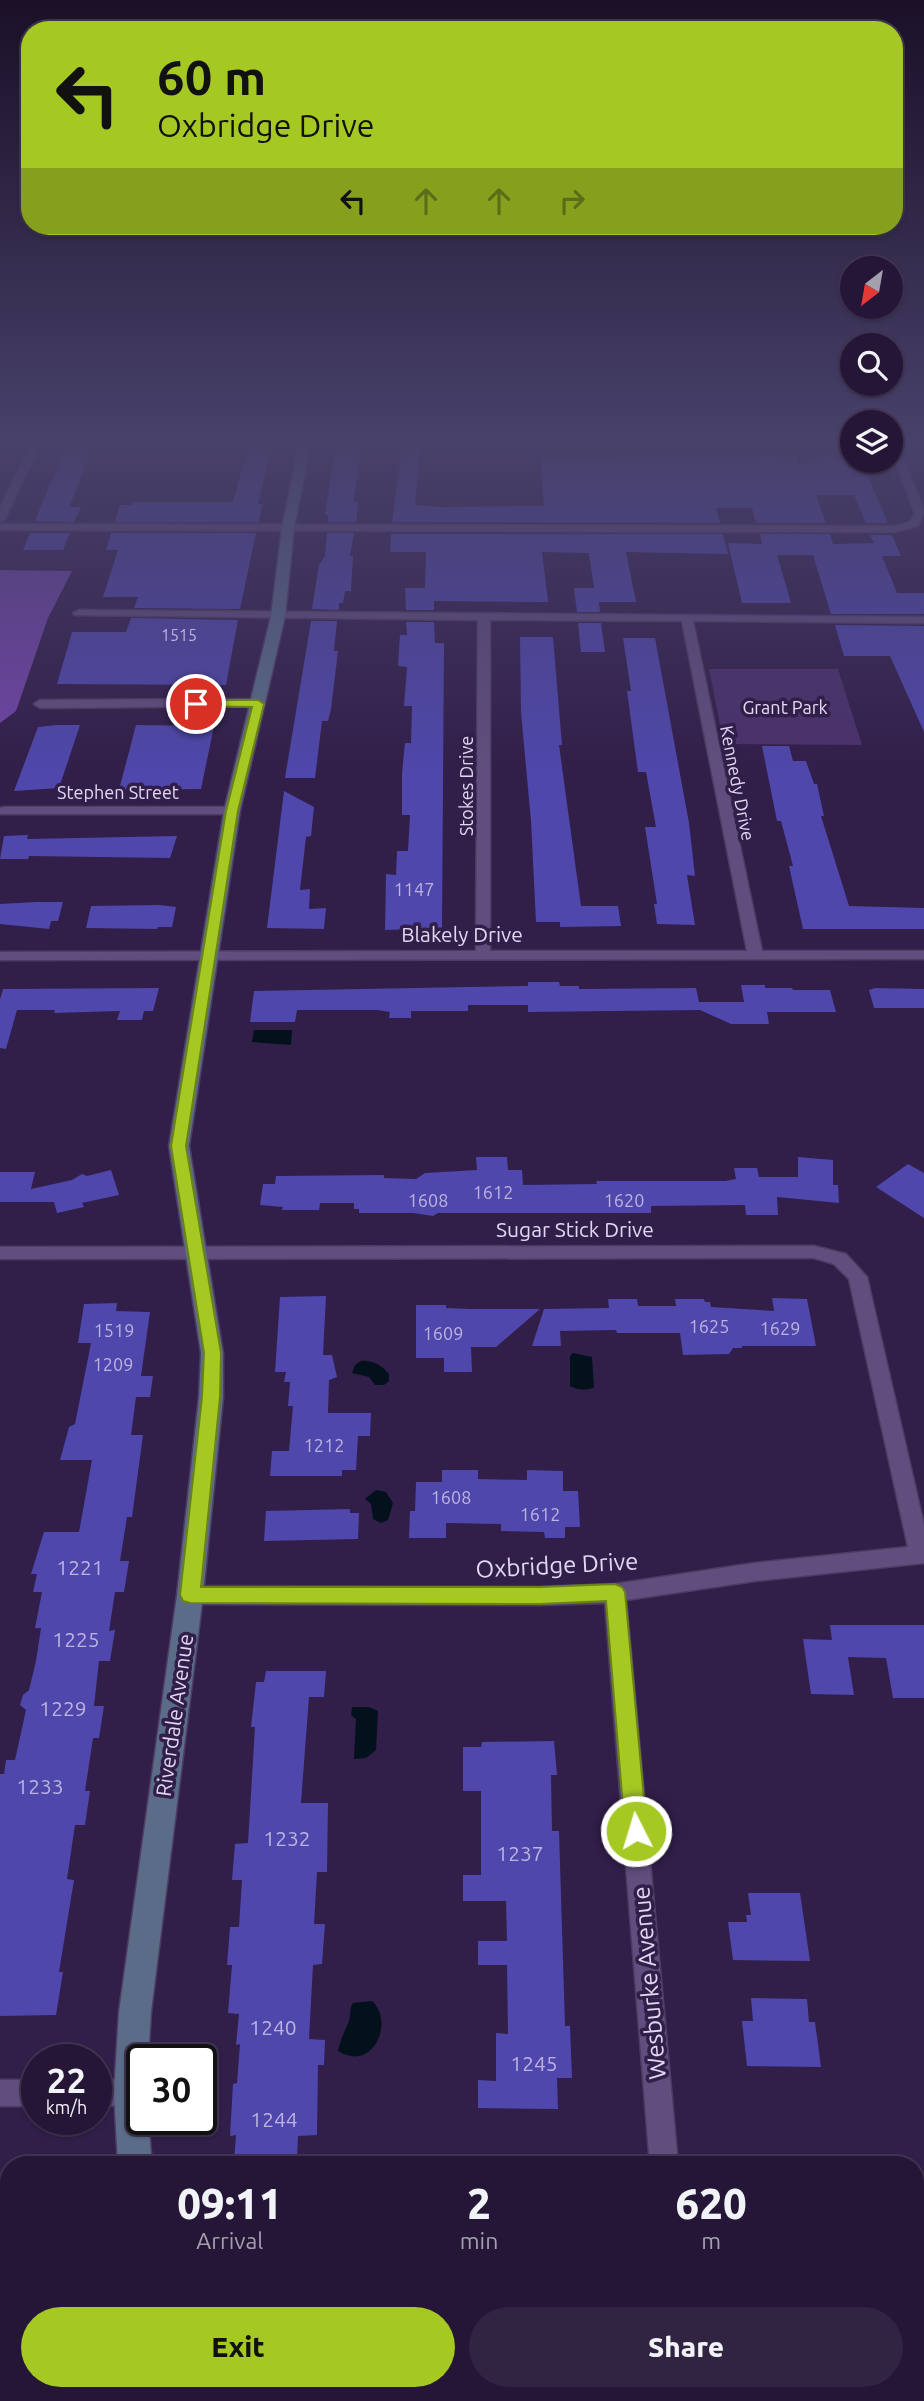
<!DOCTYPE html>
<html lang="en">
<head>
<meta charset="utf-8">
<style>
  :root { --surface:#251637; --page:#312342; --text:#f1f3f6; --muted:#a39fad; --line:#423552; --accent:#a5c823 }
  body { margin:0; font-family:Ubuntu,sans-serif; background:var(--page); color:var(--text); height:100vh; display:flex; flex-direction:column; font-size:26px; white-space:nowrap }
  * { box-sizing:border-box; margin:0 }
  p { font-size:23px; color:var(--muted) }
  .icon { flex:none; width:38px; height:38px; fill:none; stroke:currentColor; stroke-width:2; stroke-linecap:round; stroke-linejoin:round }
  .map { position:relative; flex:1; overflow:hidden }
  .drawer { position:absolute; left:0px; top:2156px; width:924px; height:245px; display:flex; flex-direction:column; background:var(--surface); border-radius:28px 28px 0 0; box-shadow:0 2px 5px #0004,0 0 0 2px var(--line) }
  .drawer>* { flex:none }
  .banner { position:absolute; left:21px; top:21px; width:882px; height:214px; border-radius:28px; box-shadow:0 2px 5px #0004,0 0 0 2px var(--line); background:#a5c823; color:#111; overflow:hidden }
  .needle { width:46px; rotate:211deg }
  .controls { position:absolute; left:840px; top:256px; display:grid; gap:14px }
  .controls a { display:grid; place-items:center; width:63px; height:63px; border-radius:50%; background:var(--surface); box-shadow:0 2px 5px #0004,0 0 0 2px var(--line); font-size:35px }
  .speed { position:absolute; left:21px; top:2044px; display:flex; gap:14px; font-size:35px; font-weight:700; text-align:center }
  .speed>* { display:grid; place-content:center; width:91px; height:91px; border-radius:50%; background:var(--surface); box-shadow:0 2px 5px #0004,0 0 0 2px var(--line); line-height:1 }
  .speed small { font-size:18px; font-weight:400 }
  .speed .limit { border:4px solid #111; border-radius:10px; background:#fff; color:#111 }
  .pin { position:absolute; display:grid; place-items:center; width:60px; height:60px; color:#fff; margin:-30px; border:4px solid #fff; border-radius:50%; box-shadow:0 2px 7px #0007 }
  .me { position:absolute; width:77px; margin:-38px; rotate:355deg; stroke-linejoin:round; filter:drop-shadow(0 0 5px #0008) }
  .turn { display:flex; align-items:center; gap:24px; height:147px; padding:0 21px; font-size:32px }
  .turn .icon { width:91px; height:91px; stroke-width:2.5 }
  .turn b { display:block; font-size:49px; line-height:60px }
  .lanes { display:flex; align-items:center; height:66px; padding:0 21px; background:#0003; justify-content:center; gap:35px; direction:ltr }
  .lanes .off { opacity:.35 }
  .eta { display:flex; justify-content:space-evenly; align-items:center; height:119px; text-align:center }
  .eta b { font-size:42px; font-weight:800; line-height:49px }
  .button { display:flex; gap:14px; margin-top:auto; padding:14px 21px }
  .button a { flex:1; height:80px; border-radius:42px; background:var(--accent); color:#111; font-size:28px; font-weight:800; line-height:80px; text-align:center }
  .button a+a { background:var(--page); color:var(--text) }
  .map>svg:first-child { display:block }
  .green { fill:#4a306b }
  .forest { fill:#7144a7 }
  .water { fill:#03111c }
  .building { fill:#4f47ab }
  .lines { fill:none; stroke-linecap:round; stroke-linejoin:round }
  .street-casing { stroke:#4d3c61; stroke-width:3 }
  .secondary-casing { stroke:#4d3c61; stroke-width:3 }
  .street { fill:#614e7e; fill-rule:evenodd }
  .secondary { fill:#5a6c88; fill-rule:evenodd }
  .route { fill:#a5c823; stroke:#6b8217; stroke-width:2 }
  .labels { text-anchor:middle; dominant-baseline:central; stroke-width:7; stroke-linejoin:round; paint-order:stroke }
  .far-number-label { font-size:16px; fill:#bcb3e1 }
  .far-park-label { font-size:18px; fill:#e4dbf5; stroke:#311e49 }
  .far-street-label { font-size:18px; fill:#e1d7f3; stroke:#311e49 }
  .number-label { font-size:18px; fill:#bcb3e1 }
  .street-label { font-size:21px; fill:#e1d7f3; stroke:#311e49 }
  .near-number-label { font-size:21px; fill:#bcb3e1 }
  .near-street-label { font-size:24px; fill:#e1d7f3; stroke:#311e49 }
</style>
</head>
<body>
<div class="map">
<svg width="924" height="2401" viewBox="0 0 924 2401">
  <rect width="100%" height="100%" fill="#311e49"/>
  <polygon class="green" points="709,669 838,669 862,745 724,744"/>
  <polygon class="forest" points="0,570 72,571 48,618 16,711 0,723"/>
  <g class="water">
    <polygon points="254,1030 292,1030 291,1045 252,1042"/>
    <path d="M 573,1353 L 592,1357 L 594,1387 C 588,1391 576,1390 570,1386 L 570,1356 Z"/>
    <path d="M 361,1361 C 373,1360 381,1365 389,1374 L 389,1381 L 384,1385 L 375,1385 L 369,1377 L 352,1373 L 355,1365 Z"/>
    <polygon points="376,1490 386,1492 393,1503 388,1520 381,1523 373,1519 371,1504 365,1499"/>
    <polygon points="352,1707 369,1707 378,1711 376,1750 366,1758 354,1759 356,1719 351,1715"/>
    <path d="M 372,2001 C 395,2022 373,2073 338,2051 C 340,2040 345,2031 349,2021 C 351,2014 349,2010 353,2003 Z"/>
  </g>
  <g class="building">
    <polygon points="402,448 420,448 415,505 440,507 544,506 540,458 770,456 797,457 800,466 825,454 863,465 888,523 866,523 854,495 816,495 826,523 756,523 752,508 716,508 720,523 392,522"/>
    <polygon points="63,452 91,453 69,507 81,507 74,522 35,521"/>
    <polygon points="335,452 361,453 353,502 357,502 358,506 356,522 328,522 328,515 325,515"/>
    <polygon points="246,454 270,454 258,504 262,504 259,522 115,522 120,505 131,505 132,502 233,502"/>
    <polygon points="30,533 70,533 63,550 23,550"/>
    <polygon points="111,533 256,533 240,609 134,608 138,597 103,597 118,550 106,550"/>
    <polygon points="327,533 354,533 350,556 353,556 351,591 345,591 343,603 339,603 339,610 312,609 319,565 325,556"/>
    <polygon points="391,534 723,534 728,554 626,552 636,602 599,602 600,612 577,612 574,588 594,588 589,553 542,552 548,602 434,601 434,610 406,610 405,588 425,588 426,552 390,552"/>
    <polygon points="760,534 830,534 833,544 874,543 870,535 892,535 901,556 882,556 897,593 924,593 924,614 831,614 813,555 777,555 791,603 742,603 728,543 762,544"/>
    <polygon points="131,618 238,620 226,685 57,684 72,632 126,632"/>
    <polygon points="311,621 337,621 334,651 338,651 331,709 328,721 322,721 315,778 285,778"/>
    <polygon points="406,622 434,622 435,643 444,643 442,928 385,930 386,874 396,875 397,851 408,851 410,815 402,815 402,773 405,743 411,743 412,706 404,706 407,667 398,666 400,635 407,635"/>
    <polygon points="578,623 601,623 605,652 581,652"/>
    <polygon points="835,625 924,626 924,732 890,656 844,656"/>
    <polygon points="520,637 553,637 562,745 559,745 581,906 618,906 621,926 560,927 560,922 536,922 531,821 521,712"/>
    <polygon points="623,638 655,638 689,823 695,876 687,875 695,925 657,924 654,904 657,904 645,827 656,827 646,772 638,772 627,691 631,691"/>
    <polygon points="56,725 80,725 59,788 14,791 38,727"/>
    <polygon points="136,725 214,726 201,789 119,790"/>
    <polygon points="762,746 789,746 793,761 806,761 814,784 817,784 824,816 821,816 849,906 924,908 924,929 803,929 789,866 793,866 781,821 777,821"/>
    <polygon points="284,791 314,807 311,836 306,837 300,890 310,889 309,909 326,908 324,929 267,928"/>
    <polygon points="28,835 27,839 177,836 170,858 29,856 28,859 0,859 4,836"/>
    <polygon points="36,902 63,902 58,921 51,921 49,929 0,924 0,904"/>
    <polygon points="159,905 176,907 172,927 158,927 157,929 86,928 91,906"/>
    <polygon points="528,982 559,982 560,986 579,986 579,989 696,988 699,1002 744,1002 741,985 765,985 765,988 792,988 793,990 830,990 836,1012 767,1012 769,1024 731,1024 700,1010 528,1012 528,1005 468,1005 468,1011 411,1011 411,1018 389,1018 390,1012 378,1010 297,1010 295,1022 250,1022 254,991 528,986"/>
    <polygon points="159,988 153,1011 144,1011 142,1020 117,1020 120,1011 54,1013 55,1010 17,1010 6,1049 0,1048 0,999 3,989"/>
    <polygon points="875,988 924,989 924,1008 874,1008 869,990"/>
    <polygon points="476,1157 507,1157 508,1170 522,1170 523,1185 597,1184 596,1181 725,1181 736,1179 734,1168 757,1168 759,1177 798,1177 798,1157 833,1160 833,1185 838,1185 839,1203 777,1197 778,1215 746,1215 745,1205 651,1206 651,1213 438,1213 433,1216 413,1213 359,1213 359,1209 354,1209 354,1203 320,1203 319,1210 282,1210 283,1207 260,1205 263,1184 275,1184 276,1176 384,1175 384,1178 416,1179 425,1173 477,1170"/>
    <polygon points="908,1164 924,1173 924,1218 876,1187"/>
    <polygon points="111,1170 119,1195 82,1203 84,1207 57,1213 54,1202 0,1202 0,1172 35,1172 31,1189 72,1180 82,1174 87,1176"/>
    <polygon points="326,1296 323,1355 332,1355 337,1377 329,1380 328,1413 371,1413 370,1436 358,1436 356,1470 342,1470 342,1476 270,1476 272,1451 289,1451 293,1406 288,1406 290,1382 284,1382 286,1372 275,1372 280,1297"/>
    <polygon points="772,1298 807,1299 816,1346 742,1346 742,1348 733,1348 729,1354 683,1355 680,1333 617,1333 616,1330 560,1331 561,1346 532,1346 544,1309 609,1308 608,1299 637,1299 638,1306 676,1306 675,1299 704,1299 705,1302 710,1302 711,1307 774,1311"/>
    <polygon points="117,1303 116,1311 150,1312 141,1376 153,1376 150,1397 136,1397 131,1435 143,1435 132,1517 127,1517 120,1561 129,1561 124,1592 115,1592 109,1631 115,1630 110,1661 99,1661 94,1706 104,1706 99,1738 93,1738 85,1791 90,1791 85,1825 75,1825 67,1879 74,1880 59,1972 63,1972 56,2015 0,2016 0,1774 4,1774 6,1760 15,1760 26,1710 20,1705 23,1695 29,1690 36,1661 41,1628 35,1628 42,1592 33,1592 37,1574 31,1574 44,1532 79,1532 92,1460 60,1460 69,1427 75,1424 91,1343 78,1343 84,1304"/>
    <polygon points="416,1305 446,1305 446,1308 471,1309 540,1309 496,1347 471,1347 472,1372 444,1372 444,1358 416,1358"/>
    <polygon points="442,1470 478,1470 478,1479 527,1480 527,1470 563,1471 563,1491 578,1491 580,1527 565,1527 565,1538 545,1538 544,1532 501,1531 501,1524 446,1523 446,1538 409,1538 410,1511 415,1511 416,1482 442,1482"/>
    <polygon points="350,1509 350,1513 359,1513 358,1539 264,1541 266,1511"/>
    <polygon points="830,1625 924,1625 924,1698 893,1698 886,1658 848,1657 854,1695 811,1694 803,1639 832,1640"/>
    <polygon points="266,1671 326,1671 324,1697 309,1697 301,1803 328,1803 327,1872 317,1872 314,1924 325,1924 322,1964 313,1965 309,2039 325,2040 324,2065 318,2065 317,2135 298,2136 297,2159 234,2162 236,2135 230,2136 233,2084 237,2083 240,2044 236,2045 239,2014 228,2013 232,1965 227,1965 230,1927 239,1927 242,1880 232,1880 235,1844 248,1843 255,1727 251,1727 256,1682 264,1682"/>
    <polygon points="554,1741 557,1775 551,1775 552,1831 559,1831 565,2026 570,2026 572,2078 557,2078 558,2109 478,2108 478,2080 496,2081 496,2033 508,2034 507,1965 478,1965 478,1941 507,1941 506,1901 463,1901 463,1875 481,1875 481,1791 463,1791 463,1747 481,1747 482,1742"/>
    <polygon points="748,1893 800,1893 810,1961 733,1960 728,1922 747,1922 746,1915 751,1915"/>
    <polygon points="751,1998 807,1999 809,2022 815,2022 821,2067 747,2066 742,2021 753,2021"/>
  </g>
  <g class="lines">
    <g class="street-casing">
      <g id="street">
        <polygon points="0,439 852,441 852,447 40,444 5,519 0,522 0,508 31,444 0,444"/>
        <polygon points="891,452 906,465 924,511 918,526 895,532 0,530 0,524 895,526 910,522 915,514 897,466 891,460"/>
        <path d="M 79,610 L 924,617 L 924,623 L 693,621 L 762,951 L 924,951 L 924,959 L 0,960 L 0,952 L 476,951 L 478,620 L 75,615 L 73,613 ZM 490,620 L 682,621 L 747,951 L 490,951 Z"/>
        <polygon points="258,699 264,703 262,706 40,708 34,704 40,700"/>
        <polygon points="232,807 239,811 237,814 0,814 0,808 4,807"/>
        <polygon points="814,1246 846,1254 867,1277 924,1525 924,1563 755,1581 626,1600 678,2165 650,2165 605,1603 540,1605 190,1604 182,1601 179,1595 182,1589 190,1586 540,1587 615,1584 755,1563 908,1547 849,1279 834,1264 814,1258 0,1259 0,1247"/>
        <polygon points="130,2079 140,2082 142,2088 140,2102 130,2105 96,2106 96,2080"/>
        <rect x="0" y="2080" width="37" height="26"/>
        <rect x="669" y="2392" width="30" height="9"/>
      </g>
    </g>
    <g class="secondary-casing">
      <g id="secondary">
        <polygon points="300,439 312,439 294,528 285,616 240,811 189,1146 223,1353 223,1397 203,1595 151,2012 148,2060 142,2060 142,2119 148,2119 152,2165 118,2165 114,2092 119,2012 177,1595 199,1397 201,1353 169,1146 224,811 271,616 282,528"/>
        <polygon points="155,2392 191,2392 194,2401 158,2401"/>
      </g>
    </g>
    <use href="#street" class="street"/>
    <use href="#secondary" class="secondary"/>
  </g>
  <linearGradient id="sky" x2="0" y2="1"><stop stop-color="#1b1028"/><stop offset="0.57" stop-color="#48416a"/><stop offset="1" stop-color="#48416a" stop-opacity="0"/></linearGradient>
  <rect width="924" height="776" fill="url(#sky)"/>
  <polygon class="route" points="196,700 258,700 264,704 238,811 186,1146 221,1353 220,1397 201,1587 540,1587 615,1584 622,1587 625,1592 647,1831 643,1838 636,1841 628,1838 625,1831 606,1601 540,1604 190,1603 183,1601 180,1595 202,1397 204,1353 171,1146 226,811 252,707 192,706 192,701"/>
  <g class="labels">
    <g class="far-number-label">
      <text x="179" y="635">1515</text>
    </g>
    <g class="far-park-label">
      <text x="785" y="707">Grant Park</text>
    </g>
    <g class="far-street-label">
      <text transform="translate(738 783) rotate(79)">Kennedy Drive</text>
      <text transform="translate(466 786) rotate(-90)">Stokes Drive</text>
      <text x="118" y="792">Stephen Street</text>
    </g>
    <g class="number-label">
      <text x="414" y="889">1147</text>
      <text x="493" y="1192">1612</text>
      <text x="428" y="1200">1608</text>
      <text x="624" y="1200">1620</text>
      <text x="709" y="1326">1625</text>
      <text x="780" y="1328">1629</text>
      <text x="114" y="1330">1519</text>
      <text x="443" y="1333">1609</text>
      <text x="113" y="1364">1209</text>
      <text x="324" y="1445">1212</text>
      <text x="451" y="1497">1608</text>
      <text x="540" y="1514">1612</text>
    </g>
    <g class="street-label">
      <text x="462" y="934">Blakely Drive</text>
      <text x="575" y="1229">Sugar Stick Drive</text>
      <text transform="translate(174 1715) rotate(-82)">Riverdale Avenue</text>
    </g>
    <g class="near-number-label">
      <text x="80" y="1567">1221</text>
      <text x="76" y="1639">1225</text>
      <text x="63" y="1708">1229</text>
      <text x="40" y="1786">1233</text>
      <text x="287" y="1838">1232</text>
      <text x="520" y="1853">1237</text>
      <text x="273" y="2027">1240</text>
      <text x="534" y="2063">1245</text>
      <text x="274" y="2119">1244</text>
    </g>
    <g class="near-street-label">
      <text transform="translate(557 1565) rotate(-3)">Oxbridge Drive</text>
      <text transform="translate(649 1983) rotate(-95)">Wesburke Avenue</text>
    </g>
  </g>
</svg>
<div class="controls">
<a><svg class="needle" viewBox="-14 -14 28 28"><path d="M0-13l5 13h-10z" fill="#e53935"/><path d="M0 13l5-13h-10z" fill="#a39fad"/></svg></a>
<a><svg class="icon" aria-label="search" viewBox="0 0 24 24"><circle cx="10" cy="10" r="6"/><path d="M15 15l6 6"/></svg></a>
<a><svg class="icon" aria-label="layers" viewBox="0 0 24 24"><path d="M12 4l9 5-9 5-9-5zM3 14l9 5 9-5"/></svg></a>
</div>
<div class="speed"><div>22<small>km/h</small></div><div class="limit">30</div></div>
<div class="pin" style="left:196px;top:704px;background:#d93025"><svg class="icon" aria-label="arrive" viewBox="0 0 24 24"><path d="M6 21V4h12l-3 4 3 4H6"/></svg></div>
<svg class="me" style="left:636px;top:1831px" viewBox="-20 -20 40 40"><circle r="17" fill="#a5c823" stroke="#fff" stroke-width="3"/><path d="M0-11L8 9 0 5-8 9z" fill="#fff"/></svg>
<div class="banner">
<div class="turn"><svg class="icon" aria-label="left" viewBox="0 0 24 24"><path d="M17 20v-9H6M10 6l-5 5 5 5"/></svg><div><b>60 m</b>Oxbridge Drive</div></div>
<div class="lanes"><svg class="icon" aria-label="left" viewBox="0 0 24 24"><path d="M17 20v-9H6M10 6l-5 5 5 5"/></svg><svg class="icon off" aria-label="ahead" viewBox="0 0 24 24"><path d="M12 20V5M6 11l6-6 6 6"/></svg><svg class="icon off" aria-label="ahead" viewBox="0 0 24 24"><path d="M12 20V5M6 11l6-6 6 6"/></svg><svg class="icon off" aria-label="right" viewBox="0 0 24 24"><path d="M7 20v-9h11M14 6l5 5-5 5"/></svg></div>
</div>
<section class="drawer">
<div class="eta">
<div><b>09:11</b><p>Arrival</p></div>
<div><b>2</b><p>min</p></div>
<div><b>620</b><p>m</p></div>
</div>
<div class="button"><a>Exit</a><a>Share</a></div>
</section>
</div>
</body>
</html>
